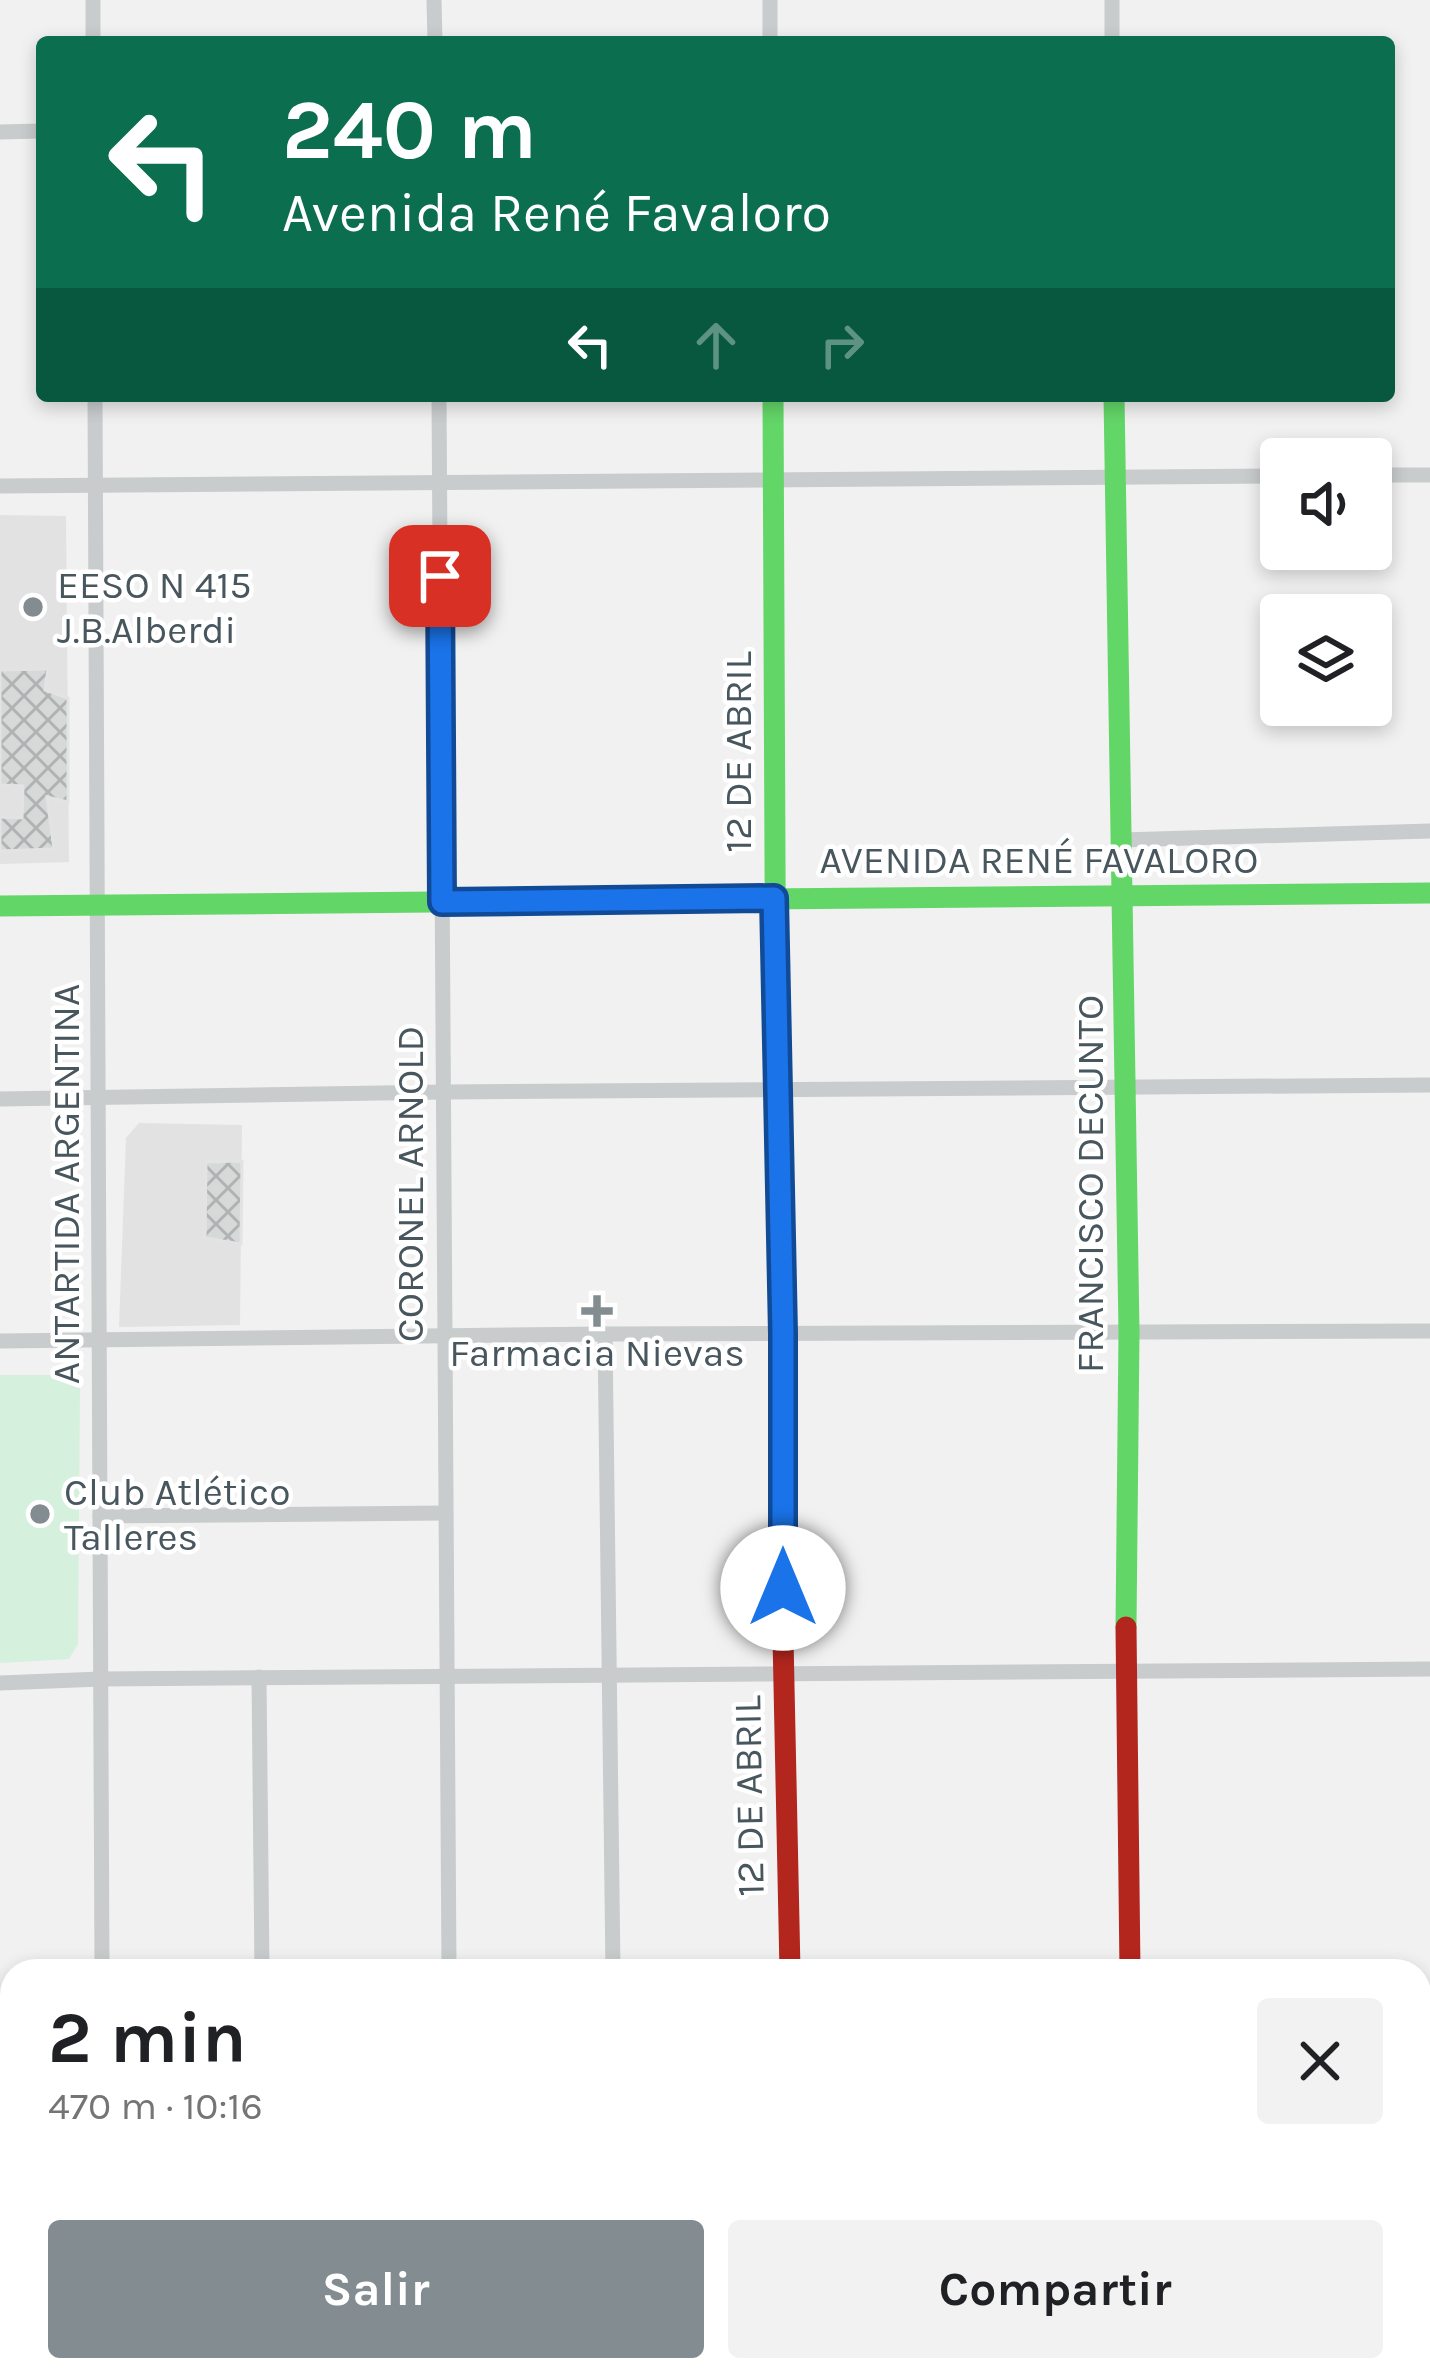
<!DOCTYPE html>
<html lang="es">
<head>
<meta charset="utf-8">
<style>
  :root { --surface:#fff; --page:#f2f2f2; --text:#202124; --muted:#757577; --accent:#838c91 }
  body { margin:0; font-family:Karla,sans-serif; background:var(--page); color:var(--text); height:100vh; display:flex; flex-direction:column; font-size:45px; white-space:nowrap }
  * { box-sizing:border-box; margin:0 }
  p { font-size:39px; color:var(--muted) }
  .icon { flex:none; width:66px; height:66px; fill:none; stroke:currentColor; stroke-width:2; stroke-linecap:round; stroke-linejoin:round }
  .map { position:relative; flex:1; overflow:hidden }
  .panel { position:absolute; left:0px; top:1959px; width:1431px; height:423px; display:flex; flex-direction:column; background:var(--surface); border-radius:36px 36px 0 0; box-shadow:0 6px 18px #0003 }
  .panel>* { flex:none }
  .guide { position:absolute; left:36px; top:36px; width:1359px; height:366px; border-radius:12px; box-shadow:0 6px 18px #0003; background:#0b6e4f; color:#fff; overflow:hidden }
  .buttons { position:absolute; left:1260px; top:438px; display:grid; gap:24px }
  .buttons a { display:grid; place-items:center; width:132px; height:132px; border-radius:12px; background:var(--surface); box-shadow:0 6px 18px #0003; font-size:60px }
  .pin { position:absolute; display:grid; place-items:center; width:102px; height:102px; color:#fff; margin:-51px; border-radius:24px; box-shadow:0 6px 18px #0006 }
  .me { position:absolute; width:132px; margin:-66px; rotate:0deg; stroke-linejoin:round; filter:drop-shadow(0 0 9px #0008) }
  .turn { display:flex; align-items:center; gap:42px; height:252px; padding:0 48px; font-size:54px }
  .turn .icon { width:156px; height:156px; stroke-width:2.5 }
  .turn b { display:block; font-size:84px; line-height:102px }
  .lanes { display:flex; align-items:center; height:114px; padding:0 48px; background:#0003; justify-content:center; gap:60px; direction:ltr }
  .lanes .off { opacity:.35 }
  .round { display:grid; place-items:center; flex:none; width:126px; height:126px; border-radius:12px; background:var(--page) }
  .headline { display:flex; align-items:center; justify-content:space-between; height:204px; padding:0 48px }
  h1 { font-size:72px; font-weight:700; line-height:90px }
  .cta { display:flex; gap:24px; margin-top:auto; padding:24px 48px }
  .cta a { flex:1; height:138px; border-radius:12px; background:var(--accent); color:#fff; font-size:48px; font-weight:700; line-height:138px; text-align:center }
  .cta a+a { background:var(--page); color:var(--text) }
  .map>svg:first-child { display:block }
  .education { fill:#e3e2e3 }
  .green { fill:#d5f0dc }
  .building { fill:url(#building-cross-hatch); stroke:#e2e3e4; stroke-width:3 }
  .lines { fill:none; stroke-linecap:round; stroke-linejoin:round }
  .street { stroke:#c8cccd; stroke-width:15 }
  .fast { stroke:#63d668; stroke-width:21 }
  .jam { stroke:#b3261e; stroke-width:21 }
  .route-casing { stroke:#114b97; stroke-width:30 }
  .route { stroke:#1a73e8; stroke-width:21 }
  .poi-dot { fill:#838c91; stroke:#fff; stroke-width:4.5 }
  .labels { text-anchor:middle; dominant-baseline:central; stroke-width:9; stroke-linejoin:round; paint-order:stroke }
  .poi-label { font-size:39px; fill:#48565e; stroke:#fff; text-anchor:start }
  .street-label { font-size:39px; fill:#48565e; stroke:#fff }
</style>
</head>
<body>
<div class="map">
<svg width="1430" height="2380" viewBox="0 0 1430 2380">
  <defs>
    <pattern id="building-cross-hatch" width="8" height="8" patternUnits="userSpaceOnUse" patternTransform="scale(3)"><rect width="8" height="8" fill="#d7d9d9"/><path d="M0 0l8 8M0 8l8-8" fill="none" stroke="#b0b3b3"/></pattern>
  </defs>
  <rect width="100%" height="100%" fill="#f1f1f1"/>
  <g class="education">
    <polygon points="0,515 66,516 69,862 0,864"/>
    <polygon points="139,1123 242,1125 240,1325 119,1327 126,1138"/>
  </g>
  <polygon class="green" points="0,1375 71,1375 80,1384 78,1644 69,1659 0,1663"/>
  <g class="building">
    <polygon points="48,669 45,690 68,698 68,802 47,797 54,849 0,851 0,817 22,818 23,786 0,785 0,670"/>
    <polygon points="242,1161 241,1244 205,1238 206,1162"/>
  </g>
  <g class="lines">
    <g class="street">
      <polyline points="93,0 93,42"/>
      <polyline points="434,0 435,42"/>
      <polyline points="1112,0 1112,42"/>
      <polyline points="770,42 770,0"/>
      <polyline points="0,132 42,131"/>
      <polyline points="95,396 102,1971"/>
      <polyline points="439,396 449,1971"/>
      <polyline points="1371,475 1430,475"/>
      <polyline points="0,486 1281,476"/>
      <polyline points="1122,840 1430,831"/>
      <polyline points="0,1099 443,1092 1430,1085"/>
      <polyline points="605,1334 613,1971"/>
      <polyline points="0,1341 605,1334 1430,1331"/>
      <polyline points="100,1516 445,1513"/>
      <polyline points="259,1677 262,1971"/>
      <polyline points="0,1683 101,1679 1430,1669"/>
      <polyline points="1419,2053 1430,2052"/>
      <polyline points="0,2064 12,2064"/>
      <polyline points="104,2370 104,2380"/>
      <polyline points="450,2370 450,2380"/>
      <polyline points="793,2370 793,2380"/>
      <polyline points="1133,2370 1133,2380"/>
    </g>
    <g class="fast">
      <polyline points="773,396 776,1091 783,1334 782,1590"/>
      <polyline points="1114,396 1129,1332 1126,1627"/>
      <polyline points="0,906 1430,893"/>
    </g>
    <g class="jam">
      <polyline points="782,1590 790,1971"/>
      <polyline points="1126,1627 1130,1971"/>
    </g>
  </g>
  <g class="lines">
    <g class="route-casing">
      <polyline id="route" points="440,576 442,902 774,898 783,1334 783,1588"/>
    </g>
    <use href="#route" class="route"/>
  </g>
  <g class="poi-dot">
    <circle cx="33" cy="607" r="12"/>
    <path d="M591 1293h12v12h12v12h-12v12h-12v-12h-12v-12h12z"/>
    <circle cx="40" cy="1514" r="12"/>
  </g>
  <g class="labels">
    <g class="poi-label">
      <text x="57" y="585">EESO N 415<tspan x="57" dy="45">J.B.Alberdi</tspan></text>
      <text x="597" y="1353" text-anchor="middle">Farmacia Nievas</text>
      <text x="64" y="1492">Club Atlético<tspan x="64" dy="45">Talleres</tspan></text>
    </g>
    <g class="street-label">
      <text transform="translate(738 752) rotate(-90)">12 DE ABRIL</text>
      <text x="1039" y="860">AVENIDA RENÉ FAVALORO</text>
      <text transform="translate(66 1184) rotate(-90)">ANTARTIDA ARGENTINA</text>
      <text transform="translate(410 1184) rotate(-90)">CORONEL ARNOLD</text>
      <text transform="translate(1090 1184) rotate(-90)">FRANCISCO DECUNTO</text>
      <text transform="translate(749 1796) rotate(-91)">12 DE ABRIL</text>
    </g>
  </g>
</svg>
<div class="buttons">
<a><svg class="icon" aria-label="sound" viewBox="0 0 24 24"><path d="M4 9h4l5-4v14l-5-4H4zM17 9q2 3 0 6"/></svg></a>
<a><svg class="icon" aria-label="layers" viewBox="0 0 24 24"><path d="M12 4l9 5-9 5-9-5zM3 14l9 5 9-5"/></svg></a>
</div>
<div class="pin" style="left:440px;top:576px;background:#d93025"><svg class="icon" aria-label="arrive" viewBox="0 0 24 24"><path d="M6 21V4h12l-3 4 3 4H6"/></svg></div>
<svg class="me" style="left:783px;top:1588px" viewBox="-20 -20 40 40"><circle r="19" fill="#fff"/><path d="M0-13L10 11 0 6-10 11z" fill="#1a73e8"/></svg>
<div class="guide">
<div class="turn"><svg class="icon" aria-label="left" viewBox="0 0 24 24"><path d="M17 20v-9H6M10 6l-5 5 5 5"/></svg><div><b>240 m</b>Avenida René Favaloro</div></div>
<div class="lanes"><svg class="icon" aria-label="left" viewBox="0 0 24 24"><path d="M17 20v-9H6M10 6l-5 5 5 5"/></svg><svg class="icon off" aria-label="ahead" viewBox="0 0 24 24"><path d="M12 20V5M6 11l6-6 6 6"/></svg><svg class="icon off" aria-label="right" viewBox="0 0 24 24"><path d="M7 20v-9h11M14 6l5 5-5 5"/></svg></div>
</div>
<section class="panel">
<div class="headline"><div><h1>2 min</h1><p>470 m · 10:16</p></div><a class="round"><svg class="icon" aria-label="close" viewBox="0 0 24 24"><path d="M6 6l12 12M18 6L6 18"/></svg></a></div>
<div class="cta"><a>Salir</a><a>Compartir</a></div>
</section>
</div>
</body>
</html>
